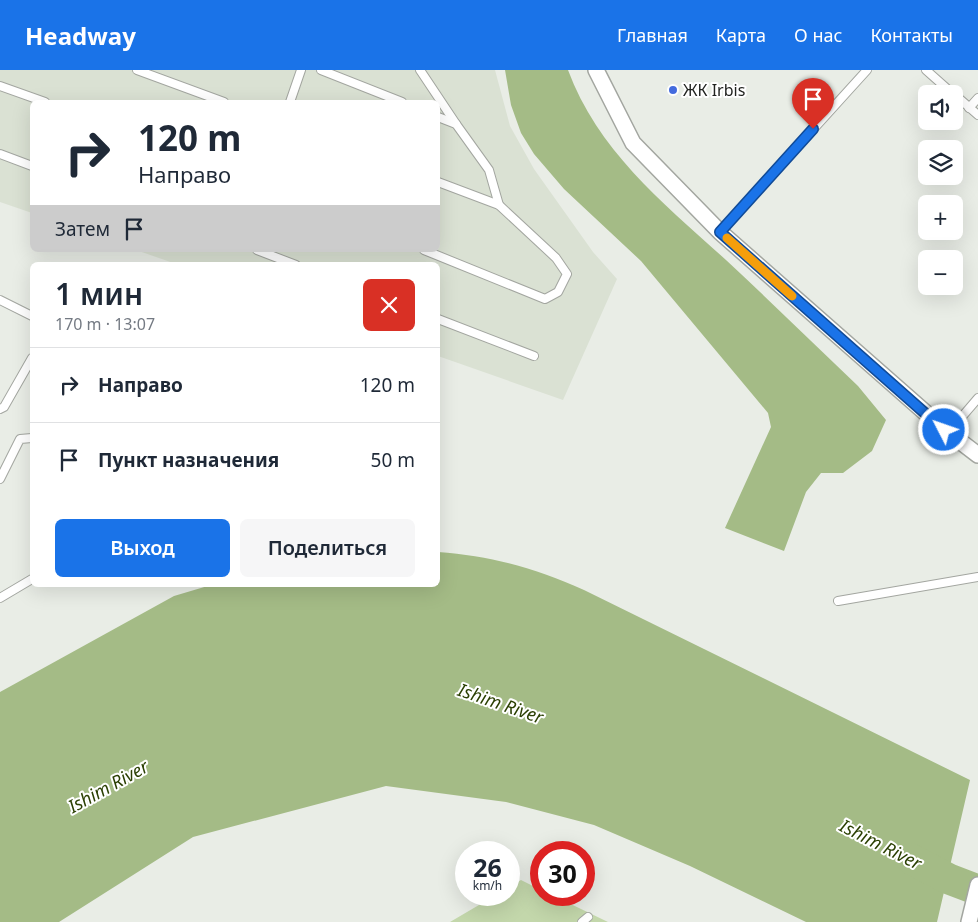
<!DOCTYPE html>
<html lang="ru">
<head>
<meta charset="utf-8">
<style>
  :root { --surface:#fff; --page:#f6f6f7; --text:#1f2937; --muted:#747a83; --line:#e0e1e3; --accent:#1a73e8 }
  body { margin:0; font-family:"Noto Sans",sans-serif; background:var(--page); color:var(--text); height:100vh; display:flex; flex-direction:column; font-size:19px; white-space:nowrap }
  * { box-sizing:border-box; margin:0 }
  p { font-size:16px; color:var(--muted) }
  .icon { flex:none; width:28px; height:28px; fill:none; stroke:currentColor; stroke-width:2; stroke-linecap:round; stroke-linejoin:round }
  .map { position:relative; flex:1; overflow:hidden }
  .drawer { position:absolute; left:30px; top:192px; width:410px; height:325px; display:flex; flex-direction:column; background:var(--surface); border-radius:8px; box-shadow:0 5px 20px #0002 }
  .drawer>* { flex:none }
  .guide { position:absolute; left:30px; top:30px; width:410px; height:152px; border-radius:8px; box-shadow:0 5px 20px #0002; background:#fff; color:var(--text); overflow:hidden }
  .buttons { position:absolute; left:918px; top:15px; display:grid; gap:10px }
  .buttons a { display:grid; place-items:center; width:45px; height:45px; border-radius:8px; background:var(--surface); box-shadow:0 5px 20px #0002; font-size:25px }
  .speed { position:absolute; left:455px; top:771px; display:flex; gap:10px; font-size:25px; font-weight:700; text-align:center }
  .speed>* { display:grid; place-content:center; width:65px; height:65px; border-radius:50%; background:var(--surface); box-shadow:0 5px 20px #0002; line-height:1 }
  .speed small { font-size:12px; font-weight:400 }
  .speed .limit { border:8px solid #d22; background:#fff; color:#111 }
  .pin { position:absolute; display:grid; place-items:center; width:42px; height:42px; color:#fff; margin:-51px -21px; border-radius:50% 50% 50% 0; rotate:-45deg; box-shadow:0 0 5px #0007 }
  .pin .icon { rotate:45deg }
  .me { position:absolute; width:55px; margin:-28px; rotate:311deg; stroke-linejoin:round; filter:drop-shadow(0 0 4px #0008) }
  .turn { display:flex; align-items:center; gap:18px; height:105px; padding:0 25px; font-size:22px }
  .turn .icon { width:65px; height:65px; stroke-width:2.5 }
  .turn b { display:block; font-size:35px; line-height:42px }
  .then { display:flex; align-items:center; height:48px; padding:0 25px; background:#0003; gap:10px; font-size:19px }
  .round { display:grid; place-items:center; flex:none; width:52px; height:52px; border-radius:8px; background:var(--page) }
  .summary { display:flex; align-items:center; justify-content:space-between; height:85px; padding:0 25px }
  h1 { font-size:30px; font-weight:600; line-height:38px }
  .action { display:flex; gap:10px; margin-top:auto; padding:10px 25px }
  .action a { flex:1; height:58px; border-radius:8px; background:var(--accent); color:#fff; font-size:20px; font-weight:600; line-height:58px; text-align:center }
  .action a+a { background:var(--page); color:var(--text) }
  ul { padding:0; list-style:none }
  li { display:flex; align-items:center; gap:15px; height:75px; padding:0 25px; border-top:1px solid var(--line) }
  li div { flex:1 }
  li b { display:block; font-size:19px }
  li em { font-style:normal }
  header { display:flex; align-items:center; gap:30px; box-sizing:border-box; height:70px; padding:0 25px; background:var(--accent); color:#fff }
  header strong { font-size:24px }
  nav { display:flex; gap:28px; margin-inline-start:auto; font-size:18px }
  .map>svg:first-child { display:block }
  .built { fill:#dae1d3 }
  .green { fill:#c3d7ab }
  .water { fill:#a4bb86 }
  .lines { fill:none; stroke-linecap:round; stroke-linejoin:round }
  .river { stroke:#a4bb86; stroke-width:31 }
  .service-casing { stroke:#a3a6a0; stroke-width:10 }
  .minor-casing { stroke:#a3a6a0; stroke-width:18 }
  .service { stroke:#fff; stroke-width:8 }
  .minor { stroke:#fff; stroke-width:15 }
  .route-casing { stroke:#114b97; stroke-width:12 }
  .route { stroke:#1a73e8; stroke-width:9 }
  .slow { stroke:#f59e0b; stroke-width:9 }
  .poi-dot { fill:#446bde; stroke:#fff; stroke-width:2 }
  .labels { text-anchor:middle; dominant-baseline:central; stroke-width:4; stroke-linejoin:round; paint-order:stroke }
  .poi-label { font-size:16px; fill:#212320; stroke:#fff; text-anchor:start }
  .water-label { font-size:18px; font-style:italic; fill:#2b4003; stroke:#fff }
</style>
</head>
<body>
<header>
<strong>Headway</strong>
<nav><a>Главная</a><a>Карта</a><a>О нас</a><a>Контакты</a></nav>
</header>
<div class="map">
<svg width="978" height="852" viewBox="0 0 978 852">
  <rect width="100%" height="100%" fill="#e9ede6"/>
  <polygon class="built" points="0,0 495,0 510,56 534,99 593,182 617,209 563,330 438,286 438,195 179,195 136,180 438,180 438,32 32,32 32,143 0,132"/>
  <polygon class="green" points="521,810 541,820 541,825 552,825 608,852 450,852 496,825 509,825 509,817"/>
  <g class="water">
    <path d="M 505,0 L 568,0 C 598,81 664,134 726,190 C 770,231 814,274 858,316 L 886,350 L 872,381 L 843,403 L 821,403 L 806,422 L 784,481 L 725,458 L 771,357 L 768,343 L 641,191 L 564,119 L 534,84 L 521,63 L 511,35 Z"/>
    <path d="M 438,482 C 491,486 535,498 584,520 L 970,710 L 937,852 L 806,852 L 690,796 L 594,755 L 506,732 L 386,716 L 193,767 L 59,852 L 0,852 L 0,622 L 174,526 L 211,515 L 438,515 Z"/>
  </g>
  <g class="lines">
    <polyline class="river" points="911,789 949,809 978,820"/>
    <g class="service-casing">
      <g id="service">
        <polyline points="137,0 224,32"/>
        <polyline points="321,0 402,32"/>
        <polyline points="420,0 456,54"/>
        <polyline points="926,0 953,24"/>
        <polyline points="0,16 45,32"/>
        <polyline points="954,24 978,45"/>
        <polyline points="290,32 301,0"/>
        <polyline points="969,38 978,28"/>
        <polyline points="438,47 456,54 489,100 499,135"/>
        <polyline points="0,84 32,96"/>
        <polyline points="720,162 867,0"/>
        <polyline points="257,180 296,195"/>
        <polyline points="424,180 545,229 558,222 567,204 556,188 499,135 438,112"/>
        <polyline points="0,230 32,246"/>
        <polyline points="438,249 534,286"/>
        <polyline points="0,339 4,337 32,288"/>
        <polyline points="948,363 978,328"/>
        <polyline points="0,409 20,369 32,368"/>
        <polyline points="0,528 32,509"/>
        <polyline points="838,531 978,507"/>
        <polyline points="582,852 588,847"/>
      </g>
    </g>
    <g class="minor-casing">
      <g id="minor">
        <polyline points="596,0 633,73 720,162 944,359 978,385"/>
        <polyline points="969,852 978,815"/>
      </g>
    </g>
    <use href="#service" class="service"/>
    <use href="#minor" class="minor"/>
  </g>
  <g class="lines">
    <g class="route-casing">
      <polyline id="route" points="813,59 720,162 944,360"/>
    </g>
    <use href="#route" class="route"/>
    <polyline class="slow" points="727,168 792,226"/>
  </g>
  <circle class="poi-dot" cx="673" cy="20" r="5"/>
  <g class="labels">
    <g class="poi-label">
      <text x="683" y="20">ЖК Irbis</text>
    </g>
    <g class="water-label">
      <text transform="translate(501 633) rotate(19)">Ishim River</text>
      <text transform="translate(108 716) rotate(-29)">Ishim River</text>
      <text transform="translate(881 774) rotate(27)">Ishim River</text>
    </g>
  </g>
</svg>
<div class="buttons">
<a><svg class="icon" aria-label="sound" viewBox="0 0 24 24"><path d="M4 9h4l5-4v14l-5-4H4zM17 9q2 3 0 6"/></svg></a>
<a><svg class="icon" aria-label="layers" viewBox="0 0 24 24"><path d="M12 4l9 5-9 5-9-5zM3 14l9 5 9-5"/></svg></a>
<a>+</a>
<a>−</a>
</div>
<div class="speed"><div>26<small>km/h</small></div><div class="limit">30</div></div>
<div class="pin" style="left:813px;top:59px;background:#d93025"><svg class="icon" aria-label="arrive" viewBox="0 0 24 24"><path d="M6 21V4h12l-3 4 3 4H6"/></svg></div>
<svg class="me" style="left:944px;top:360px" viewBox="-20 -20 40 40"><circle r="17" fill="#1a73e8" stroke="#fff" stroke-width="3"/><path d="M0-11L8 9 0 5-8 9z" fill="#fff"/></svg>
<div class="guide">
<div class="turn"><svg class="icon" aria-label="right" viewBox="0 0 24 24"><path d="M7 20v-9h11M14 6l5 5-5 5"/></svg><div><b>120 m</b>Направо</div></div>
<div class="then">Затем<svg class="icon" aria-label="arrive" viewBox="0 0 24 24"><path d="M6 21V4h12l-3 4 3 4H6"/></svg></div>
</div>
<section class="drawer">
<div class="summary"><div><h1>1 мин</h1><p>170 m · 13:07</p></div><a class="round" style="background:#d93025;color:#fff"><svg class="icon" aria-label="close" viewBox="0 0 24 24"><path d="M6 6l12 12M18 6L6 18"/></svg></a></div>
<ul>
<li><svg class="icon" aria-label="right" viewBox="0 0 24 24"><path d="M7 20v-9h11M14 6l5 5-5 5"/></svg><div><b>Направо</b></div><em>120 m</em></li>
<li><svg class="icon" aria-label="arrive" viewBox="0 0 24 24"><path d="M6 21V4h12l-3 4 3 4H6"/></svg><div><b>Пункт назначения</b></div><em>50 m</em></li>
</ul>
<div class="action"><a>Выход</a><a>Поделиться</a></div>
</section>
</div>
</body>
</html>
